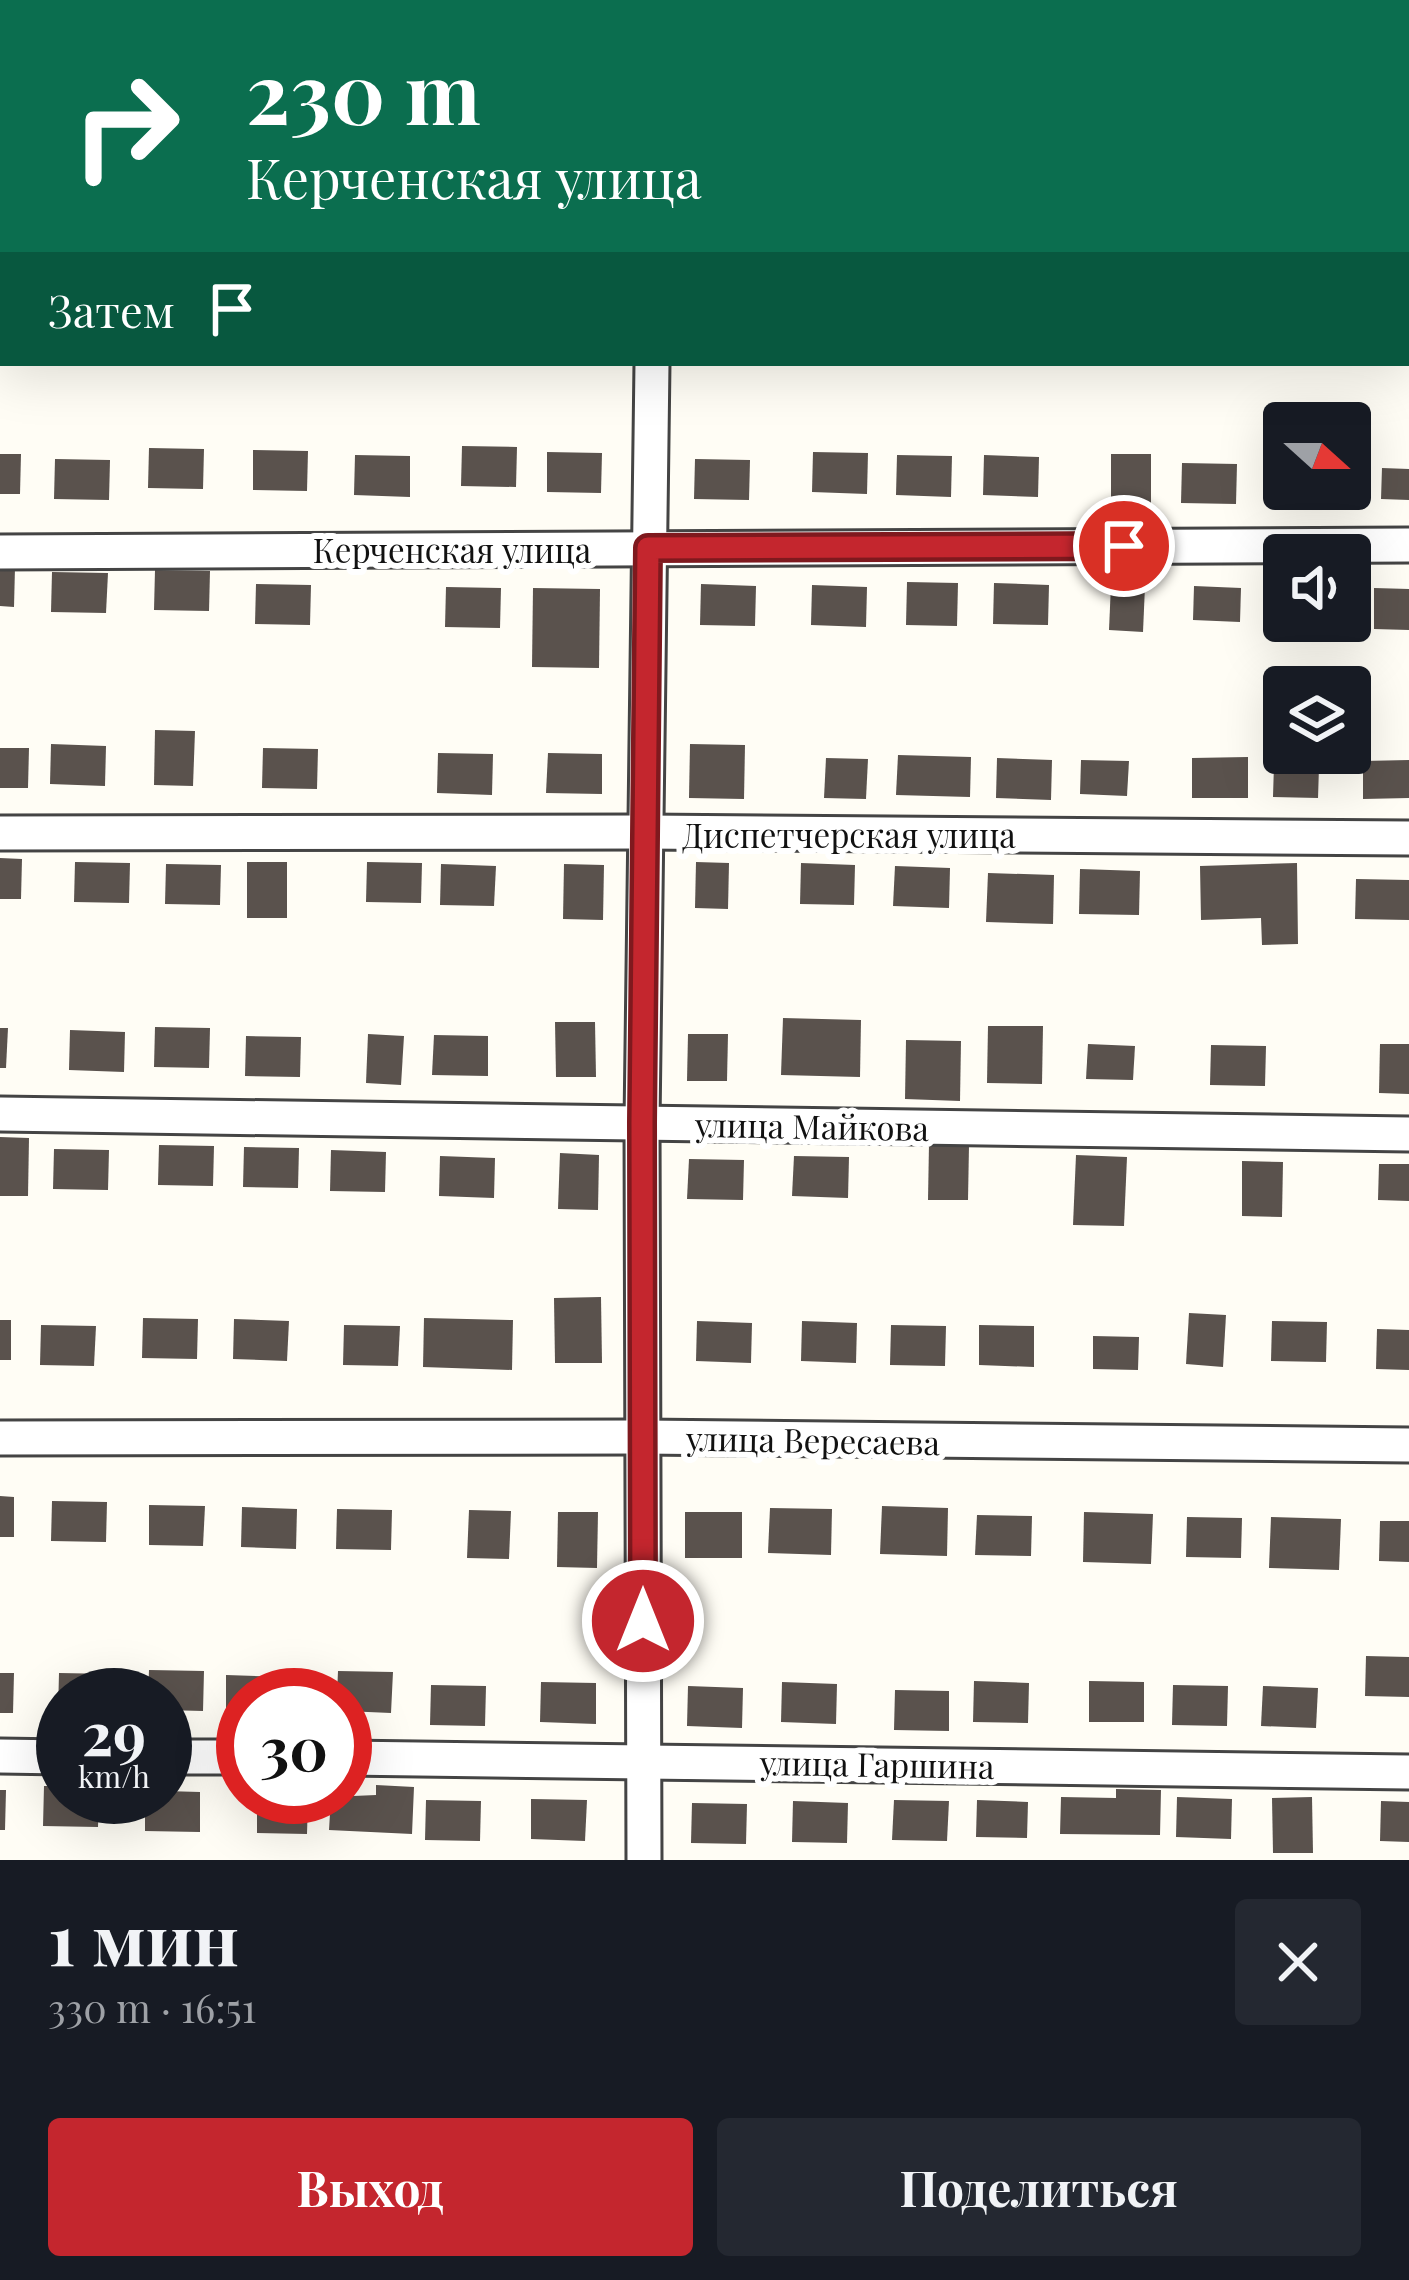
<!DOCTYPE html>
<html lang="ru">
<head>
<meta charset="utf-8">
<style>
  :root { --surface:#171b24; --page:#242831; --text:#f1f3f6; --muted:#9ea1a6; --accent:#c4262e }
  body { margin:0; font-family:"Playfair Display",serif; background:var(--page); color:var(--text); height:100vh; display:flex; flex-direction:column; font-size:45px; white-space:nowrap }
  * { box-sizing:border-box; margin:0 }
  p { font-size:39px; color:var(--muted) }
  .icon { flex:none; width:66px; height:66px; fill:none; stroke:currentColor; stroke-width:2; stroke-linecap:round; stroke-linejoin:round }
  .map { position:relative; height:1860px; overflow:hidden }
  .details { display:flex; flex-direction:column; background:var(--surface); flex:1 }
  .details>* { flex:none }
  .guide { position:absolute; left:0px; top:0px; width:1410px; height:366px; box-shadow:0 12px 48px #0002; background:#0b6e4f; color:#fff; overflow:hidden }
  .needle { width:78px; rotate:111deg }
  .buttons { position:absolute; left:1263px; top:402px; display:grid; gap:24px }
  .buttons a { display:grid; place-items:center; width:108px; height:108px; border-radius:12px; background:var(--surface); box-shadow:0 12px 48px #0002; font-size:60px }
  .speed { position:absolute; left:36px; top:1668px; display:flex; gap:24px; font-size:60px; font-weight:700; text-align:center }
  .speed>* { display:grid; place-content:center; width:156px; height:156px; border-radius:50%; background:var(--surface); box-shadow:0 12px 48px #0002; line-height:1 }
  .speed small { font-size:30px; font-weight:400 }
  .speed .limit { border:18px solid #d22; background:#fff; color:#111 }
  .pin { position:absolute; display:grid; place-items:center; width:102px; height:102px; color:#fff; margin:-51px; border:6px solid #fff; border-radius:50%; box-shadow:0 3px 12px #0007 }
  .me { position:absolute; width:132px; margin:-66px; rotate:0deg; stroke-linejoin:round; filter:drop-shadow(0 0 9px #0008) }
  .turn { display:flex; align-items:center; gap:42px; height:252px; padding:0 48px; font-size:54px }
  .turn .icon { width:156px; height:156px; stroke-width:2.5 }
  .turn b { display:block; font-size:84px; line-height:102px }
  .then { display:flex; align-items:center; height:114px; padding:0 48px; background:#0003; gap:24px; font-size:45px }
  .round { display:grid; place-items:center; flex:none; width:126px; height:126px; border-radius:12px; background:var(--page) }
  .overview { display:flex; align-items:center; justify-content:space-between; height:204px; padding:0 48px }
  h1 { font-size:72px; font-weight:700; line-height:90px }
  .primary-button { display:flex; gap:24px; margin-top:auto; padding:24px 48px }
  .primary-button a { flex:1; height:138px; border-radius:12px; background:var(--accent); color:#fff; font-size:48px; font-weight:700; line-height:138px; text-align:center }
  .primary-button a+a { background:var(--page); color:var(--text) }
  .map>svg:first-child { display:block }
  .building { fill:#5a524d }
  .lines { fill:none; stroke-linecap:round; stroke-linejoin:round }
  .minor-casing { stroke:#444; stroke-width:39 }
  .minor { stroke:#fff; stroke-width:33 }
  .route-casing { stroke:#7f191e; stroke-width:30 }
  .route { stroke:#c4262e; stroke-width:21 }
  .labels { text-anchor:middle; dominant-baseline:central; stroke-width:12; stroke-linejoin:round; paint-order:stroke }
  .street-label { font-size:33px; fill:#111; stroke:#fff }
</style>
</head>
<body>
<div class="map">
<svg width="1409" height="1860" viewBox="0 0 1409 1860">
  <rect width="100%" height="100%" fill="#fffdf5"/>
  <g class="building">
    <polygon points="462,446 517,447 516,487 461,486"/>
    <polygon points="149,448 204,449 203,489 148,488"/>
    <polygon points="253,450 308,451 307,491 253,490"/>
    <polygon points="547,452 602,453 601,493 547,492"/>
    <polygon points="813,452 868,453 867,494 812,492"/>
    <polygon points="0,454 21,454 20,494 0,494"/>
    <rect x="1111" y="454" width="40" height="55"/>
    <polygon points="355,455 410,456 410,497 354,495"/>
    <polygon points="897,455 952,456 951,497 896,495"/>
    <polygon points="984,455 1039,457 1038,497 983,495"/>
    <polygon points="55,459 110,460 109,500 54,499"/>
    <polygon points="695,459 750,460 749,500 694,499"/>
    <polygon points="1182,463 1237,464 1236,504 1181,503"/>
    <polygon points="1280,466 1284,466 1284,489 1333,489 1333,495 1280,495"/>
    <polygon points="1382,468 1409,469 1409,500 1381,499"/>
    <polygon points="0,566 15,567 14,607 0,606"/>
    <polygon points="155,570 210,571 209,611 154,610"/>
    <polygon points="52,572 108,573 106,613 51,612"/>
    <polygon points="907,582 958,583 957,626 906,625"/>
    <polygon points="994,583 1049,585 1048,625 993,624"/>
    <polygon points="256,584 311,585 310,625 255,624"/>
    <polygon points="701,584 756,586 755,626 700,625"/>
    <polygon points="1111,584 1145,586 1143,632 1109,630"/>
    <polygon points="812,585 867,587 866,627 811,625"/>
    <polygon points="1194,586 1241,588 1240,622 1193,620"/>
    <polygon points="446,587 501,588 500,628 445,627"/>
    <polygon points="533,588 600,589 599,668 532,667"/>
    <polygon points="1374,588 1409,589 1409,630 1374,629"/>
    <polygon points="1291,621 1346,621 1346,630 1291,628"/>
    <polygon points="155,730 195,731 193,786 154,785"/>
    <polygon points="51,744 106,746 105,786 50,784"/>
    <polygon points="690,744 745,745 744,799 689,798"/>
    <polygon points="0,748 29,748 28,788 0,788"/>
    <polygon points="263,748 318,749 317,789 262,788"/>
    <polygon points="438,753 493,754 492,795 437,793"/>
    <polygon points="548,753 602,754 602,794 546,793"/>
    <polygon points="898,755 971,757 970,797 896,795"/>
    <polygon points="1248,757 1248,798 1192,798 1192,758"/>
    <polygon points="826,758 868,759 866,799 824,798"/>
    <polygon points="997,758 1052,760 1051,800 996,798"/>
    <polygon points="1081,760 1129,761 1127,796 1080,794"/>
    <polygon points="1409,760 1409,798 1363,799 1363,761"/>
    <polygon points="1274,764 1319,766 1318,798 1273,797"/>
    <polygon points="0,858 22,859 21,899 0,899"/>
    <polygon points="75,862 130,863 129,903 74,902"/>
    <rect x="247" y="862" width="40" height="56"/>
    <polygon points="367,862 422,863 421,903 366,902"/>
    <polygon points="696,862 729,863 728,909 695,908"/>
    <polygon points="801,863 855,865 854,905 800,904"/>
    <polygon points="1297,863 1298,944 1262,945 1261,918 1201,920 1200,866"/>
    <polygon points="166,864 221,865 220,905 165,904"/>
    <polygon points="441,864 496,866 494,906 440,905"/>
    <polygon points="564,864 604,865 603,920 563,919"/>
    <polygon points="895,866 950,868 949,908 893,906"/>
    <polygon points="1080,869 1140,871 1139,915 1079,914"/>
    <polygon points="988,873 1054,875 1053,924 986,922"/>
    <polygon points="1356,879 1409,880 1409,920 1355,919"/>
    <polygon points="783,1018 861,1020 860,1077 781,1075"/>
    <polygon points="555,1022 595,1022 596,1077 556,1077"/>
    <polygon points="988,1026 1043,1026 1042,1084 987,1083"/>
    <polygon points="155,1027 210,1028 209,1068 154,1067"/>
    <polygon points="0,1028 8,1028 6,1068 0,1068"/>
    <polygon points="70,1030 125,1032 124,1072 69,1070"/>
    <polygon points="368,1034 404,1036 401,1085 366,1083"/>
    <polygon points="688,1034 728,1034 727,1081 687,1081"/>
    <polygon points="434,1035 488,1036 488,1076 432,1075"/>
    <polygon points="246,1036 301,1037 300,1077 245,1076"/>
    <polygon points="906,1040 961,1041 960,1101 905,1099"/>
    <polygon points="1088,1044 1135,1046 1133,1080 1086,1079"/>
    <polygon points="1380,1044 1409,1044 1409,1094 1379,1093"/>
    <polygon points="1211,1045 1266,1046 1265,1086 1210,1085"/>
    <polygon points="0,1137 29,1138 28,1196 0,1196"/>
    <polygon points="929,1144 969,1145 968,1200 928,1200"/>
    <polygon points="159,1145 214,1146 213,1186 158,1185"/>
    <polygon points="244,1147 299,1148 298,1188 243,1187"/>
    <polygon points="54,1149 109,1150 108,1190 53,1189"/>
    <polygon points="331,1150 386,1152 385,1192 330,1191"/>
    <polygon points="560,1153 599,1155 598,1210 558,1209"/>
    <polygon points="1076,1155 1127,1157 1124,1226 1073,1225"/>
    <polygon points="440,1156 495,1158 494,1198 439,1196"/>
    <polygon points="794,1156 849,1157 848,1198 792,1196"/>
    <polygon points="689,1159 744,1160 743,1200 687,1199"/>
    <polygon points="1242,1161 1283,1162 1282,1217 1242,1216"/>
    <polygon points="1379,1164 1409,1164 1409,1201 1378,1200"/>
    <polygon points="601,1297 602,1363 555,1363 554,1298"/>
    <polygon points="1189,1313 1226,1315 1223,1367 1186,1364"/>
    <polygon points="143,1318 198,1319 197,1359 142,1358"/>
    <polygon points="424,1318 513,1320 512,1370 423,1367"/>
    <polygon points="234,1319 289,1321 287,1361 233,1359"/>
    <rect x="0" y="1320" width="11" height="40"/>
    <polygon points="697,1321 752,1323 751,1363 696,1361"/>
    <polygon points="802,1321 857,1323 856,1363 801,1361"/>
    <polygon points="1272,1321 1327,1322 1326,1362 1271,1361"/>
    <polygon points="41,1325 96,1326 94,1366 40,1365"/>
    <polygon points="344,1325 400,1326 398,1366 343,1365"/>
    <polygon points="891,1325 946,1326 945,1366 890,1365"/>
    <polygon points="979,1325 1034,1326 1034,1367 979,1365"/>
    <polygon points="1377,1329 1409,1330 1409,1370 1376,1369"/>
    <polygon points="1093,1336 1139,1337 1138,1370 1093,1369"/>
    <polygon points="0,1496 14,1497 14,1537 0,1537"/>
    <polygon points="52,1501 107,1502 106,1542 51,1541"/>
    <polygon points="149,1505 205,1506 203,1546 149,1545"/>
    <polygon points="882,1506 948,1508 947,1556 880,1554"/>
    <polygon points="242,1507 297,1509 296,1549 241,1547"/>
    <polygon points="770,1508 832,1509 831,1555 768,1553"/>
    <polygon points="337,1509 392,1510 391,1550 336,1549"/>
    <polygon points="469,1510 511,1511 509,1559 467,1558"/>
    <polygon points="558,1512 598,1512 597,1568 557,1567"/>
    <rect x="685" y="1512" width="57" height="46"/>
    <polygon points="1084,1512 1153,1514 1151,1564 1083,1562"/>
    <polygon points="977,1515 1032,1516 1031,1556 975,1555"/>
    <polygon points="1187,1517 1242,1518 1241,1558 1186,1557"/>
    <polygon points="1271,1517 1341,1519 1339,1570 1269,1568"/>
    <polygon points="1380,1521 1409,1521 1409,1562 1379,1561"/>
    <polygon points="1366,1656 1409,1657 1409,1697 1365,1696"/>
    <polygon points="149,1670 204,1671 203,1711 165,1710 165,1695 148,1695"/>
    <polygon points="338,1671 393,1672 391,1713 345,1711 345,1695 337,1695"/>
    <polygon points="0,1673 14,1673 13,1713 0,1713"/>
    <polygon points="59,1673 114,1674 114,1695 63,1695 63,1714 58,1713"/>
    <polygon points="226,1675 282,1677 281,1695 243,1695 243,1716 226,1715"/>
    <polygon points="974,1681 1029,1683 1028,1723 973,1722"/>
    <polygon points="1089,1681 1144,1682 1144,1722 1089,1722"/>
    <polygon points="541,1682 596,1683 596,1724 540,1722"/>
    <polygon points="782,1682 837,1684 836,1724 781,1722"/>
    <polygon points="431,1685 486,1686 485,1726 430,1725"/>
    <polygon points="1173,1685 1228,1686 1227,1726 1172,1725"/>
    <polygon points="688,1686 743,1688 742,1728 687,1726"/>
    <polygon points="1263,1686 1318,1688 1316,1728 1261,1726"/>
    <polygon points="895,1690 949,1691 949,1731 894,1730"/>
    <polygon points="376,1785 414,1787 412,1834 329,1830 331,1797 376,1795"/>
    <polygon points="44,1786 63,1786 63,1797 99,1797 98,1827 43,1826"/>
    <polygon points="1116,1789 1161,1790 1160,1835 1060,1834 1061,1797 1116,1798"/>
    <polygon points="0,1790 6,1790 5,1830 0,1830"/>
    <polygon points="165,1791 200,1792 200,1832 145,1831 145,1797 165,1797"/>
    <polygon points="257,1797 308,1798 307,1834 257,1833"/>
    <polygon points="1177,1797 1232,1799 1231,1839 1176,1837"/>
    <polygon points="1312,1797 1313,1853 1273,1853 1272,1798"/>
    <polygon points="531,1799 587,1800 585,1841 531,1839"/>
    <polygon points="426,1800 481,1801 480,1841 425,1840"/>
    <polygon points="894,1800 949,1801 947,1841 892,1840"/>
    <polygon points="977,1800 1028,1802 1027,1838 976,1837"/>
    <polygon points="793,1801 848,1803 847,1843 792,1842"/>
    <polygon points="1381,1801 1409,1802 1409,1842 1380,1841"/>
    <polygon points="692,1803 747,1804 746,1844 691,1843"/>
  </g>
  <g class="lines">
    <g class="minor-casing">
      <g id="minor">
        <polyline points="655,3 655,0"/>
        <polyline points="0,247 3,247"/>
        <polyline points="1407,254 1409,254"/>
        <polyline points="0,552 1409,545"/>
        <polyline points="0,833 645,832 1409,838"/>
        <polyline points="0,1114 1409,1134"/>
        <polyline points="0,1438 642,1437 1409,1445"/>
        <polyline points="0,1756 63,1757"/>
        <polyline points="165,1757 243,1757"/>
        <polyline points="345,1758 1409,1772"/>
        <polyline points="644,1860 642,1123 652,363"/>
      </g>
    </g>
    <use href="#minor" class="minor"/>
  </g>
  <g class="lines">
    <g class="route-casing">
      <polyline id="route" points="643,1621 642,1123 648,548 1124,546"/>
    </g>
    <use href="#route" class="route"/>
  </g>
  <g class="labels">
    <g class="street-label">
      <text x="452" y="549">Керченская улица</text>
      <text x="849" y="834">Диспетчерская улица</text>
      <text transform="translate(812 1125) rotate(1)">улица Майкова</text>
      <text transform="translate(813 1439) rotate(1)">улица Вересаева</text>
      <text transform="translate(877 1763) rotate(1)">улица Гаршина</text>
    </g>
  </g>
</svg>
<div class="buttons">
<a><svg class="needle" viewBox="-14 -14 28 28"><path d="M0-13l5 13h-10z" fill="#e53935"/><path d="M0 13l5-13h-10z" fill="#9ea1a6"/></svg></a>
<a><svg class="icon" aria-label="sound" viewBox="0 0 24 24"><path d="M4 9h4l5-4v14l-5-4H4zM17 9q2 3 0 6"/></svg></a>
<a><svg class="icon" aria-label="layers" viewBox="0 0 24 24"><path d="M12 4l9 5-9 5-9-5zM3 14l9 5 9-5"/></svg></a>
</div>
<div class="speed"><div>29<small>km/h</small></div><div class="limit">30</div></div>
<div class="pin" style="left:1124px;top:546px;background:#d93025"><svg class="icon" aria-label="arrive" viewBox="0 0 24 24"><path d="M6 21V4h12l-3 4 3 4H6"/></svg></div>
<svg class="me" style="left:643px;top:1621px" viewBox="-20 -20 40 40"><circle r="17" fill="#c4262e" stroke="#fff" stroke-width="3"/><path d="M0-11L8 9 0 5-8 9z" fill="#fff"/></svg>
<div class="guide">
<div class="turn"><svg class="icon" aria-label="right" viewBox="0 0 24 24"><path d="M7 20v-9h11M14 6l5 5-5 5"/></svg><div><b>230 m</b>Керченская улица</div></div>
<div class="then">Затем<svg class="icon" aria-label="arrive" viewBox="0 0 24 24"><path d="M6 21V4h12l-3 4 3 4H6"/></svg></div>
</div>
</div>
<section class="details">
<div class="overview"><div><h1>1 мин</h1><p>330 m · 16:51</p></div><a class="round"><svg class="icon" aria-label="close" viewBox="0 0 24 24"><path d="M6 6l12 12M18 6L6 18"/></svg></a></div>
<div class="primary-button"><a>Выход</a><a>Поделиться</a></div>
</section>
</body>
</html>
